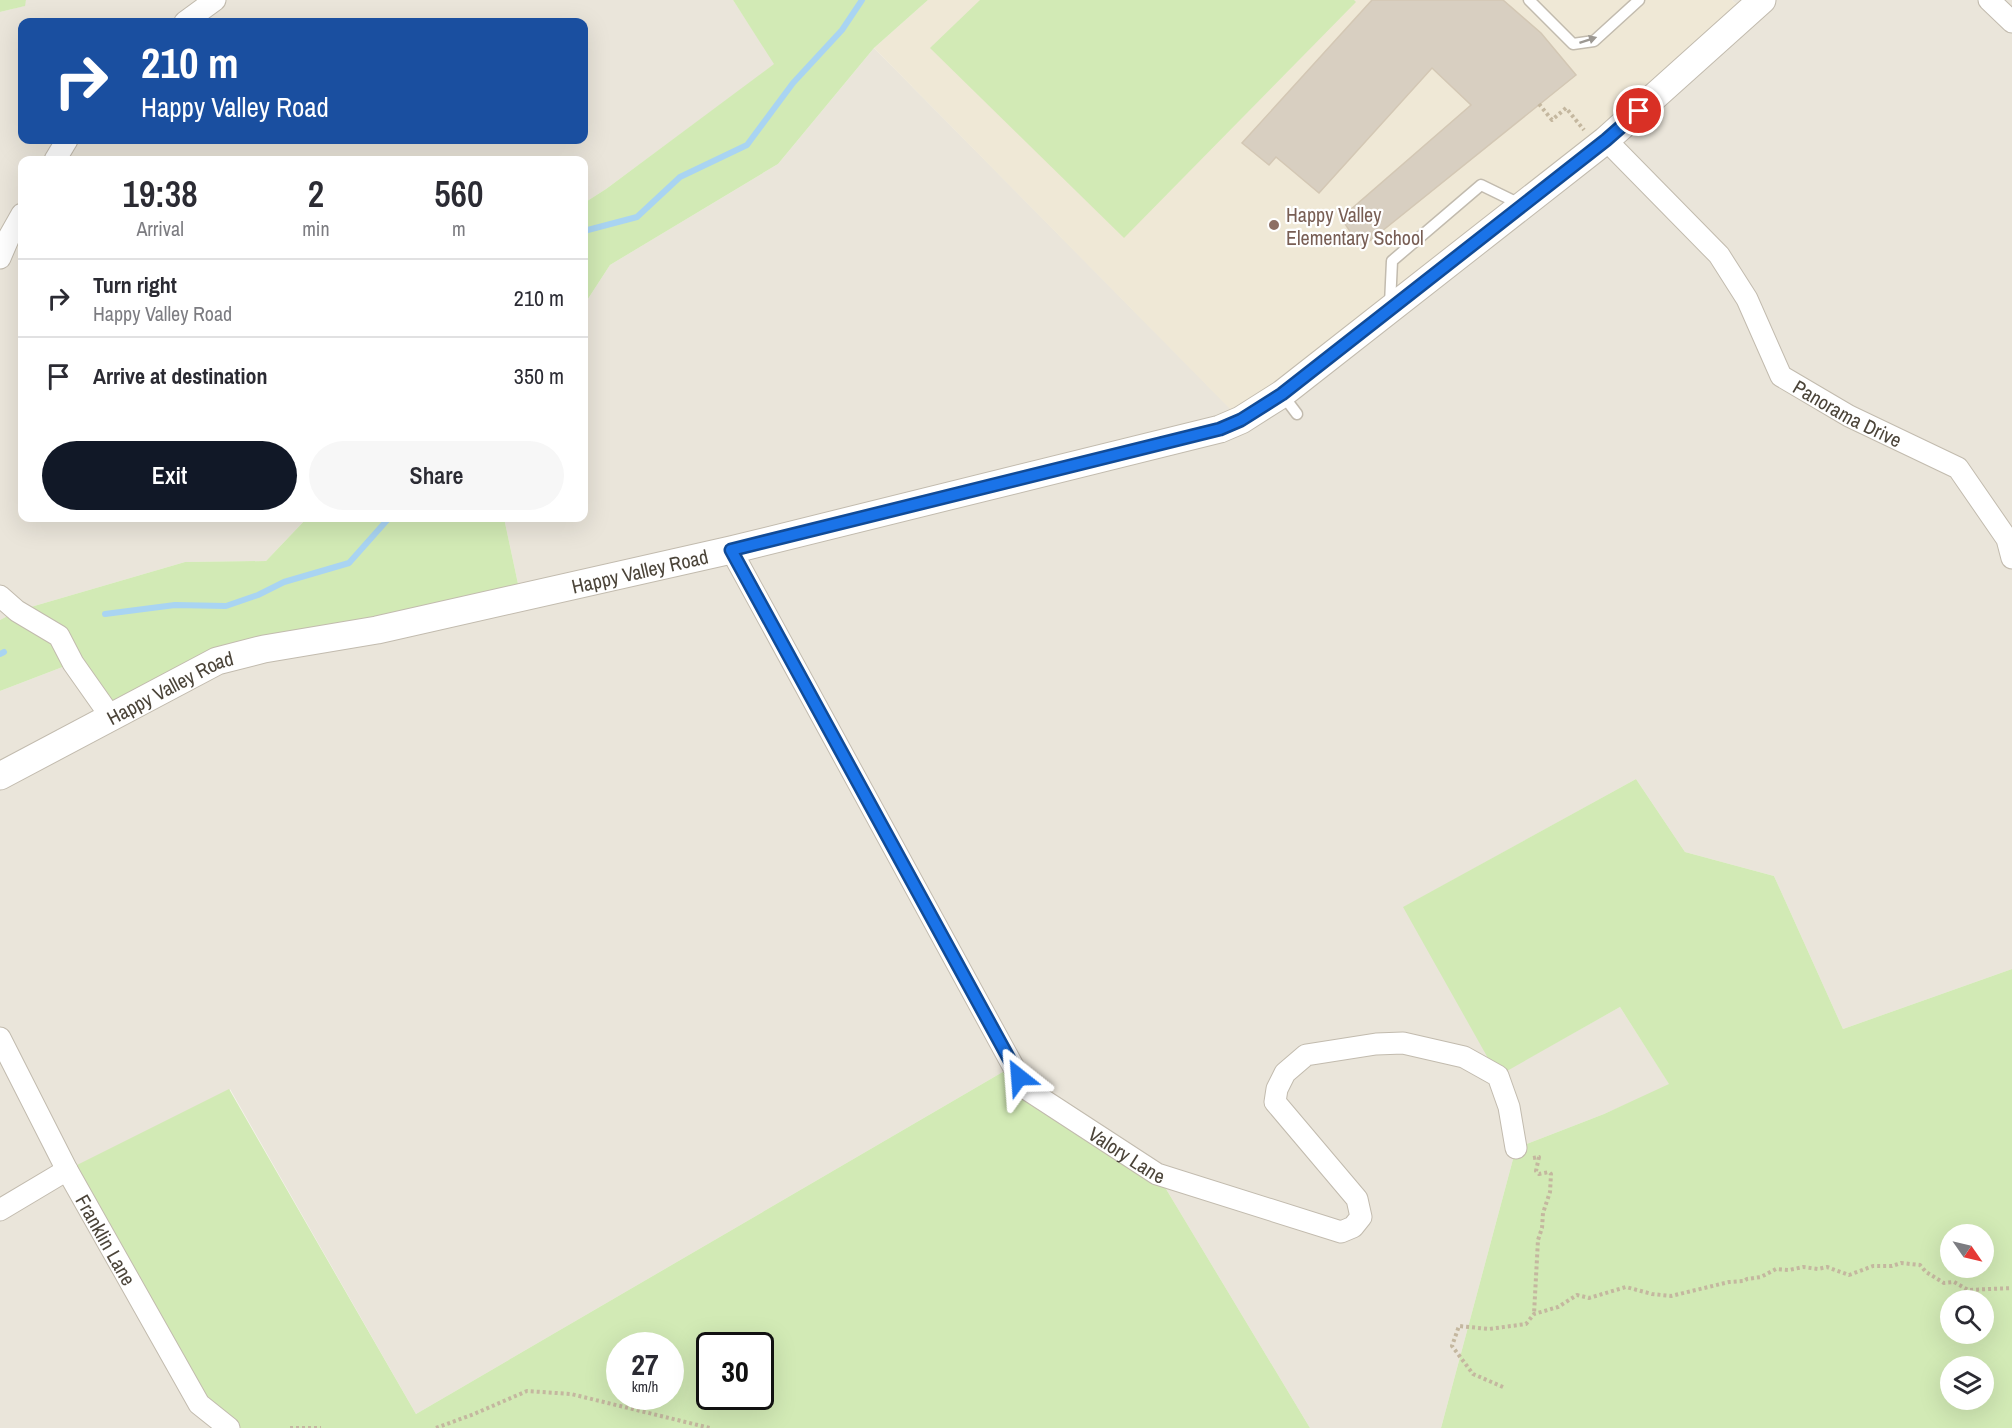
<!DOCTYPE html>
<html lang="en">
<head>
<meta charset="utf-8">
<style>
  :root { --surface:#fff; --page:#f7f7f7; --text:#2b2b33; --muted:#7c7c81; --line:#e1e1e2; --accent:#111827 }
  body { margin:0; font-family:"Archivo Narrow",sans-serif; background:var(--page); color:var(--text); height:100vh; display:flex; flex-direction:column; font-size:22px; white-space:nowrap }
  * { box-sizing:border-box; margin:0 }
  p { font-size:20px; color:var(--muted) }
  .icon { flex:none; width:33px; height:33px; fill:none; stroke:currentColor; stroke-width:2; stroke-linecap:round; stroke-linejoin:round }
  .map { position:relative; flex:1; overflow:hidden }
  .sheet { position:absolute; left:18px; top:156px; width:570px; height:366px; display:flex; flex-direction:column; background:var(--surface); border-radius:12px; box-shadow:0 6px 24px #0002 }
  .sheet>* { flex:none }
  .top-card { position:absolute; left:18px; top:18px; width:570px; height:126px; border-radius:12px; box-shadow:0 6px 24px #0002; background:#1a4fa0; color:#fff; overflow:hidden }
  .needle { width:39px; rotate:124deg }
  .controls { position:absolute; left:1940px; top:1224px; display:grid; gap:12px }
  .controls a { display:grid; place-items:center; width:54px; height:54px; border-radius:50%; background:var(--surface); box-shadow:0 6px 24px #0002; font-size:30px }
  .speed { position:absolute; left:606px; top:1332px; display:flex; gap:12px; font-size:30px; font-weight:700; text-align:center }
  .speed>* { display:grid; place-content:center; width:78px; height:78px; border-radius:50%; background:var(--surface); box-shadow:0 6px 24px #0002; line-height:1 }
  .speed small { font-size:15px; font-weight:400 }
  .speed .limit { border:3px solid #111; border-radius:9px; background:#fff; color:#111 }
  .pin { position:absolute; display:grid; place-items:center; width:51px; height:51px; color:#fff; margin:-26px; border:3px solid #fff; border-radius:50%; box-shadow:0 2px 6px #0007 }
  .me { position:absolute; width:66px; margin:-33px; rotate:332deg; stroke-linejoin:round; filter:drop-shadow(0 0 4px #0008) }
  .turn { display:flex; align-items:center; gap:21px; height:126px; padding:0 24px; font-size:27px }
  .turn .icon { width:78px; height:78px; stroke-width:2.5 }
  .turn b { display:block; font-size:42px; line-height:51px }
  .eta { display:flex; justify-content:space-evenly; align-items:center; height:102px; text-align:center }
  .eta b { font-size:36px; font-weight:600; line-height:42px }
  .primary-button { display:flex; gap:12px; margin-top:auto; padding:12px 24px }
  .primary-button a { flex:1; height:69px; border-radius:36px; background:var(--accent); color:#fff; font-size:24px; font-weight:600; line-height:69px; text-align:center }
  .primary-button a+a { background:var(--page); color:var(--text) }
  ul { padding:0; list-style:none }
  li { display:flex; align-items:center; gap:18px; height:78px; padding:0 24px; border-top:2px solid var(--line) }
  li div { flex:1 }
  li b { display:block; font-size:22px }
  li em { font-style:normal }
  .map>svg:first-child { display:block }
  .residential { fill:#eae5da; fill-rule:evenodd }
  .education { fill:#efe8d6 }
  .green { fill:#d2eab5; fill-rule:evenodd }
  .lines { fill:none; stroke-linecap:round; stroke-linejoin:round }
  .stream { stroke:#a9d4f2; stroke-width:6 }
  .building { fill:#d8cfc1; stroke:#d3c7b4; stroke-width:1.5 }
  .service-casing { stroke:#c2bbae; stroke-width:13 }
  .minor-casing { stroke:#c2bbae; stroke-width:23 }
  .tertiary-casing { stroke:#c2bbae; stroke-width:29 }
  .path { stroke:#c4b79f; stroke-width:4; stroke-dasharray:3 3; stroke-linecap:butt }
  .service { stroke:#fff; stroke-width:10 }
  .minor { stroke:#fff; stroke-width:21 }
  .tertiary { stroke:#fff; stroke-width:27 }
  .oneway { fill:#9c9892 }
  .route-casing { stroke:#114b97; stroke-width:15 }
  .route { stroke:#1a73e8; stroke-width:10 }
  .education-dot { fill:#8d6e63; stroke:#fff; stroke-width:2 }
  .labels { text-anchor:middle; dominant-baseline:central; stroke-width:4.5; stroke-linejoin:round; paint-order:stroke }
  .education-label { font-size:20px; fill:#785e54; stroke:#fff; text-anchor:start }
  .street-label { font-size:20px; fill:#4b4439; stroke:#fff }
</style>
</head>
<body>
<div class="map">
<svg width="2012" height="1428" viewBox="0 0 2012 1428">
  <rect width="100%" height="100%" fill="#f6f3ec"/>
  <g class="residential">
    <path d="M 26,0 L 733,0 L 775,64 L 606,189 L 584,203 L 584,160 L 22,160 L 22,518 L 307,518 L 266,561 L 185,562 L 17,611 L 0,620 L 0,12 L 24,6 ZM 22,22 L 584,22 L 584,140 L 22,140 Z"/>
    <polygon points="1732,0 2012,0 2012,969 1843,1029 1774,876 1685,852 1636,779 1404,907 1498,1075 1620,1007 1670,1085 1604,1114 1516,1148 1441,1428 1310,1428 1157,1174 1013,1066 416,1414 230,1089 229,1428 0,1428 0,691 73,663 217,661 521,598 504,518 584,518 584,305 610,265 778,164 874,48 1241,419 1747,13"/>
  </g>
  <polygon class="education" points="928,0 1732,0 1747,13 1241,420 874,48"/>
  <g class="green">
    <polygon points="0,0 26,0 25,6 0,12"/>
    <polygon points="733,0 928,0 874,48 778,164 610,265 584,305 584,203 606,189 774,64"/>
    <polygon points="980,0 1354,0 1356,2 1124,238 930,48"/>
    <polygon points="307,518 504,518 521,598 264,649 111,717 73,663 0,691 0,620 17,611 185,562 266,561"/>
    <path d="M 1636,779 L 1685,852 L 1774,876 L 1843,1029 L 2012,969 L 2012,1428 L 1441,1428 L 1516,1148 L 1604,1114 L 1669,1084 L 1620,1007 L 1498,1076 L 1403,907 ZM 1950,1234 L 1983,1234 L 1983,1268 L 1950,1268 ZM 1950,1300 L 1983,1300 L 1983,1334 L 1950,1334 ZM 1950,1366 L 1983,1366 L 1983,1400 L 1950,1400 Z"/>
    <path d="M 1013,1066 L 1025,1088 L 1157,1174 L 1310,1428 L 229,1428 L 199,1404 L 67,1170 L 229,1089 L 416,1414 ZM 620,1346 L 670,1346 L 670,1396 L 620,1396 ZM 710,1346 L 760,1346 L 760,1396 L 710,1396 Z"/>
  </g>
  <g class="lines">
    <g class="stream">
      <polyline points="584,231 637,217 680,177 747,145 793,83 842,30 862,0"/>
      <polyline points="105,614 175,605 226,606 258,595 284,582 349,563 389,518"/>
      <polyline points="0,654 4,652"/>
    </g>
  </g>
  <polygon class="building" points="1372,0 1503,0 1541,33 1576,75 1361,248 1341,218 1471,105 1432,68 1319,193 1276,157 1269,165 1242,143"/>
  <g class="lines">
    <g class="service-casing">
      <g id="service">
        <polyline points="1529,0 1573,44 1594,41 1639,0"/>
        <polyline points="1390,304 1392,261 1481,185 1520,204"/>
        <polyline points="1282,394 1297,414"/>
      </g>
    </g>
    <g class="minor-casing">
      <g id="minor">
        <polyline points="1989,0 2012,22"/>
        <polyline points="185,22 215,0"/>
        <path id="s1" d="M 1606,140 L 1719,255 L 1747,299 L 1781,376 L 1849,416 L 1958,468 L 2007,539 L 2012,558"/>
        <polyline points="55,160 67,140"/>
        <polyline points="0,258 9,237 22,214"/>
        <path id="s2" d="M 731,550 L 1025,1088 L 1157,1174 L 1341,1232 L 1353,1227 L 1361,1217 L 1357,1199 L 1275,1102 L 1277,1089 L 1285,1073 L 1306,1055 L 1376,1044 L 1403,1043 L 1464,1057 L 1498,1076 L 1509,1107 L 1516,1148"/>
        <polyline points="0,596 17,611 59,636 73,663 111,717"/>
        <path id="s3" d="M 0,1038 L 67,1170 L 199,1404 L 229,1428"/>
        <polyline points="0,1210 67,1170"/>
      </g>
    </g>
    <g class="tertiary-casing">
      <g id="tertiary">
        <path id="s4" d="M 0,776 L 217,661 L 264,649 L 377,630 L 731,550 L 1220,429 L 1241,420 L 1282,394 L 1606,140 L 1762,0"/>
      </g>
    </g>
    <g class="path">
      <polyline points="1539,104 1552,120 1566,108 1584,130"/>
      <polyline points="1533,1158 1539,1157 1536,1171 1539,1174 1549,1172 1551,1174 1550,1192 1543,1213 1542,1228 1538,1240 1534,1314"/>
      <polyline points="1503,1387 1473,1374 1452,1346 1459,1326 1489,1329 1526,1324 1534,1314 1558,1307 1577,1295 1589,1298 1626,1287 1652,1294 1671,1296 1729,1282 1744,1281 1747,1279 1761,1277 1776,1269 1789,1270 1803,1267 1818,1269 1827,1267 1849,1275 1873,1266 1892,1266 1901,1263 1920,1265 1926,1272 1944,1283 1954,1282 1968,1290 2012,1288"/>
      <polyline points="290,1428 321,1428"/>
      <polyline points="436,1428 474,1414 527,1391 571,1394 710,1428"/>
    </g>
    <use href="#service" class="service"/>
    <use href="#minor" class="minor"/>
    <use href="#tertiary" class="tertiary"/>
  </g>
  <defs><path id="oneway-solid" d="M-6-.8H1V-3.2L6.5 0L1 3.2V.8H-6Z" transform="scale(1.5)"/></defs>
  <use class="oneway" href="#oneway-solid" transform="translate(1588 40) rotate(-18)"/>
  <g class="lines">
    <g class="route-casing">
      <polyline id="route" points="1019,1077 731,550 1220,429 1241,420 1282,394 1606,140 1639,111"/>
    </g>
    <use href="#route" class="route"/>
  </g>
  <circle class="education-dot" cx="1274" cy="225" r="6"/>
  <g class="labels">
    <g class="education-label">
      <text x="1286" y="214">Happy Valley<tspan x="1286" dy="23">Elementary School</tspan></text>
    </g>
    <g class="street-label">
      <text stroke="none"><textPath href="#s1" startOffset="374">Panorama Drive</textPath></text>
      <text stroke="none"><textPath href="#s4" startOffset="678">Happy Valley Road</textPath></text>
      <text stroke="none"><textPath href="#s4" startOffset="192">Happy Valley Road</textPath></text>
      <text stroke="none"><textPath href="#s2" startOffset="735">Valory Lane</textPath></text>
      <text stroke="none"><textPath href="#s3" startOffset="228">Franklin Lane</textPath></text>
    </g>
  </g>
</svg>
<div class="controls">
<a><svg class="needle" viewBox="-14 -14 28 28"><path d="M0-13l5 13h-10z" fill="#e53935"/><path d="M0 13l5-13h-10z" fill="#7c7c81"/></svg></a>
<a><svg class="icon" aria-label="search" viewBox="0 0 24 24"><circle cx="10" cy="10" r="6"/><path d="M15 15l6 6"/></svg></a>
<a><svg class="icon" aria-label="layers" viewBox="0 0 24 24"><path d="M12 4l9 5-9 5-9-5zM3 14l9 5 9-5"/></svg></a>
</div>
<div class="speed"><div>27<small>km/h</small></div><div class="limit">30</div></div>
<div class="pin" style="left:1639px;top:111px;background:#d93025"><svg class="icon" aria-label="arrive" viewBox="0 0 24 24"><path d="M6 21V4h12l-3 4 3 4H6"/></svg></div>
<svg class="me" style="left:1019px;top:1077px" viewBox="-20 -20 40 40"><path d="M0-17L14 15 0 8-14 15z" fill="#1a73e8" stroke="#fff" stroke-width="4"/></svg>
<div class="top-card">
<div class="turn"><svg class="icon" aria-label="right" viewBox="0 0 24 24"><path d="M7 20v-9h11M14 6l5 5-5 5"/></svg><div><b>210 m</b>Happy Valley Road</div></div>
</div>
<section class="sheet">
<div class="eta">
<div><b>19:38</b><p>Arrival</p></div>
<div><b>2</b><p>min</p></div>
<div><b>560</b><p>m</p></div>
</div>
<ul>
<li><svg class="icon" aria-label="right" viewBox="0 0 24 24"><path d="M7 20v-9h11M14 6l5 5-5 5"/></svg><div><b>Turn right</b><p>Happy Valley Road</p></div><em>210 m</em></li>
<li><svg class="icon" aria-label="arrive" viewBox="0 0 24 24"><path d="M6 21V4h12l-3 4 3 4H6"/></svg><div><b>Arrive at destination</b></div><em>350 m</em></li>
</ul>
<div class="primary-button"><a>Exit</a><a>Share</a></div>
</section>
</div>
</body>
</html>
